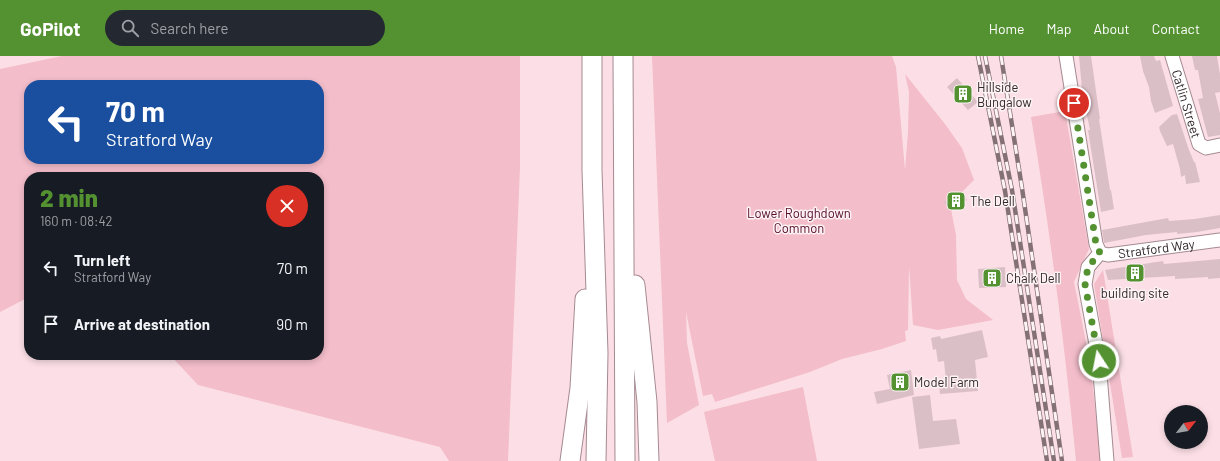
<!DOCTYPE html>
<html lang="en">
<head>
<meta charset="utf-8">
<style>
  :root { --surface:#171b24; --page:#242831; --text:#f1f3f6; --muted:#9ea1a6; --accent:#539131 }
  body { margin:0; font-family:Barlow,sans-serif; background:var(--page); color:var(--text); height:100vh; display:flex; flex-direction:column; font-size:15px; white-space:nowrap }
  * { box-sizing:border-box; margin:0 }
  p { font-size:13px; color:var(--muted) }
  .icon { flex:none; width:22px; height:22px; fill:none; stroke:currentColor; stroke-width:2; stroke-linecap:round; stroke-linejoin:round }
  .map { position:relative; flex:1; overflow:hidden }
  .side { position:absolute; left:24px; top:116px; width:300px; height:188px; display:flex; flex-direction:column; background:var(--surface); border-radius:16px; box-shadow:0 2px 6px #0003 }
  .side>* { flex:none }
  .top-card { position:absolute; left:24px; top:24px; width:300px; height:84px; border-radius:16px; box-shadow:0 2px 6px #0003; background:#1a4fa0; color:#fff; overflow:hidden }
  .needle { width:26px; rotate:59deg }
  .fabs { position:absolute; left:1164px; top:349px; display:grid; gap:8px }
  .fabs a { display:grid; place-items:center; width:44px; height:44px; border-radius:50%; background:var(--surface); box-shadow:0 2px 6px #0003; font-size:20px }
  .pin { position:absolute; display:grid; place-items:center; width:34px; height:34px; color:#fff; margin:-17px; border:2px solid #fff; border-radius:50%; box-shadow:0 1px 4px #0007 }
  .me { position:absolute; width:44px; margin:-22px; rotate:349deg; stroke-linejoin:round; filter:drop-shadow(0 0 3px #0008) }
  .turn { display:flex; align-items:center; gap:14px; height:84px; padding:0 16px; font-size:18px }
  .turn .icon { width:52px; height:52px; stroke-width:2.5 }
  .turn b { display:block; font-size:28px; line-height:34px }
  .round { display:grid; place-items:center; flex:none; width:42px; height:42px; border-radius:21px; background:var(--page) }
  .summary { display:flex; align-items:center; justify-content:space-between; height:68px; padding:0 16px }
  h1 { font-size:24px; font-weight:800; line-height:30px; color:var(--accent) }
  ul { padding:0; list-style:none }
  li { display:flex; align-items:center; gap:12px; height:56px; padding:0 16px }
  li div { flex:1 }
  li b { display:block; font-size:15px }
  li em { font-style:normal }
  header { display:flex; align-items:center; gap:24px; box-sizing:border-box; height:56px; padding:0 20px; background:var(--accent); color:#fff }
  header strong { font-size:19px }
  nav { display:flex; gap:22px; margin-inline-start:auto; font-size:14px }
  .search { width:280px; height:36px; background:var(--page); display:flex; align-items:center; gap:10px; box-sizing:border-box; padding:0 14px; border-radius:22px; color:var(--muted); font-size:15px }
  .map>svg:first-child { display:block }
  .green { fill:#f3bdca; fill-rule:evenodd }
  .building { fill:#dbbfc6 }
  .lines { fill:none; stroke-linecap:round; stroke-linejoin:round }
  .minor-casing { stroke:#a58a91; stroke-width:15 }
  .highway-casing { stroke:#a58a91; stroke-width:21 }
  .minor { stroke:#fff; stroke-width:13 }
  .highway { stroke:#fff; stroke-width:19 }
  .rail-casing { stroke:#847176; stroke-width:4.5 }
  .rail { stroke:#fdf2f4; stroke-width:3; stroke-dasharray:9; stroke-linecap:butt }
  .route { stroke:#539131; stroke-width:7; stroke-dasharray:0 12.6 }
  .labels { text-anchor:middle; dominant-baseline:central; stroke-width:3; stroke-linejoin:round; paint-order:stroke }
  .poi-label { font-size:13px; fill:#32272a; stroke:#fdf2f4; text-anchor:start }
  .street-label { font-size:13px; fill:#32272a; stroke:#fdf2f4 }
  .park-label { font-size:13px; fill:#560c2a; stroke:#fdf2f4 }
</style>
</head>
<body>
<header>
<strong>GoPilot</strong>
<div class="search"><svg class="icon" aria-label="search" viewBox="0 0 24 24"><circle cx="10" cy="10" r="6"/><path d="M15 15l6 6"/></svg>Search here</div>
<nav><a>Home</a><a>Map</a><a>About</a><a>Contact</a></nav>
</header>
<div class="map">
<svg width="1220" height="405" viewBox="0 0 1220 405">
  <rect width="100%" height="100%" fill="#fcdfe6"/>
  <g class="green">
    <path d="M 62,0 L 520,0 L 520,111 L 508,405 L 449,405 L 440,391 L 198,329 L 170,299 L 319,299 L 319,121 L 29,121 L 29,241 L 0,256 L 0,13 ZM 29,29 L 319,29 L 319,103 L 29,103 Z"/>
    <polygon points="652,0 892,0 896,11 905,114 908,76 909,36 905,18 945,68 962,92 974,124 950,148 956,179 957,224 966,243 993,264 938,274 913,269 909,209 908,274 905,275 906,285 882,293 842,303 810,316 715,346 712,338 703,340 686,256 687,287 699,349 667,367"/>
    <path d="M 1065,55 L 1089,193 L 1074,226 L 1090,306 L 1101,405 L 1076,405 C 1065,290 1050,175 1031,61 Z"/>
    <polygon points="1103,214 1133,401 1122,402 1094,228"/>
    <polygon points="803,331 817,405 715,405 704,356"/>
  </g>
  <g class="building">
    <polygon points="1079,0 1091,0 1100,63 1099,63 1110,134 1111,134 1114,153 1101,156 1088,74 1090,74 1082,34"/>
    <polygon points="1140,0 1154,0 1156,5 1160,4 1173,50 1155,57 1151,45 1149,31 1143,15"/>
    <polygon points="1192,0 1217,0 1220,18 1220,36 1215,37 1220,57 1220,79 1208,81 1198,43 1203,42 1198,14 1195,14"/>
    <polygon points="957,22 978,46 968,54 947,31"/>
    <polygon points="1177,58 1189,94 1194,106 1195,106 1200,126 1186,128 1185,119 1181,121 1180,113 1173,88 1167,90 1160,75 1159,71 1172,59"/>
    <polygon points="960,135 967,144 951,155 944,146"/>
    <polygon points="1220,159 1220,172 1197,176 1177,178 1177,176 1146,179 1104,187 1104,186 1102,174 1168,162 1169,165 1195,163"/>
    <polygon points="1220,203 1220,222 1208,223 1208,221 1175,223 1175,220 1108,224 1105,214 1163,205 1164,208"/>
    <polygon points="1005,211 1006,231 979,232 978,213"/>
    <polygon points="982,274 988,301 975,304 978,335 940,338 939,326 946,325 944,305 938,306 936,293 933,294 931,282 940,280 941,283"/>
    <polygon points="911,314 914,339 877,348 874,336 890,333 887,319"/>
    <polygon points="930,339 933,365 956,363 960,388 919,393 912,341"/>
  </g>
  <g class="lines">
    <g class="minor-casing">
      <g id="minor">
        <polyline points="1066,0 1096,188 1100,197"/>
        <path id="s1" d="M 1172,0 L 1199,88 L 1206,92 L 1220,89"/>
        <polyline points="1100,197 1088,211 1085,228 1099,305 1107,405"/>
        <path id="s2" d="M 1100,197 L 1108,199 L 1220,184"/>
      </g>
    </g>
    <g class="highway-casing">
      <g id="highway">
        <polyline points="592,0 592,114 598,297 596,405"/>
        <polyline points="623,0 625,405"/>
        <polyline points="635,229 647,346 649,405"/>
        <polyline points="570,405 580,332 585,243"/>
      </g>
    </g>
    <use href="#minor" class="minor"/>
    <use href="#highway" class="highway"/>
    <g class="rail-casing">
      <g id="rail">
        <polyline points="978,0 1005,135 1047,405"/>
        <polyline points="985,0 1012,134 1054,405"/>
        <polyline points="1001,0 1022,132 1062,405"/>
      </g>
    </g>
    <use href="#rail" class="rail"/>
  </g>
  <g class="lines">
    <polyline class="route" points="1074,47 1096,188 1100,197 1088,211 1085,228 1099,305"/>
  </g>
  <defs>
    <g id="building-square" transform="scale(1)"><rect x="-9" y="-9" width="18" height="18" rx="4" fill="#539131" stroke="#fdf2f4"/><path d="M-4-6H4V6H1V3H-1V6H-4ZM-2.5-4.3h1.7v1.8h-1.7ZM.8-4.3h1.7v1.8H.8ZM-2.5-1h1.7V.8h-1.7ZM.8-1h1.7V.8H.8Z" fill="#fff"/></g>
  </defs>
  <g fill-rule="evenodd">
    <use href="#building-square" x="963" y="38"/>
    <use href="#building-square" x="956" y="145"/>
    <use href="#building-square" x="1135" y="217"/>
    <use href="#building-square" x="992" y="222"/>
    <use href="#building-square" x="900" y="326"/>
  </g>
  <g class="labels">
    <g class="poi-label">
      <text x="977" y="31">Hillside<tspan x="977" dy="15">Bungalow</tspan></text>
      <text x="970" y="145">The Dell</text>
      <text x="1006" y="222">Chalk Dell</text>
      <text x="1135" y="237" text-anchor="middle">building site</text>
      <text x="914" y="326">Model Farm</text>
    </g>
    <g class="street-label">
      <text stroke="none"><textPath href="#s1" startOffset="50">Catlin Street</textPath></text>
      <text stroke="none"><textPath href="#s2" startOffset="57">Stratford Way</textPath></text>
    </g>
    <g class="park-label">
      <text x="799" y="157">Lower Roughdown<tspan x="799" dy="15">Common</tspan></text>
    </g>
  </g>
</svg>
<div class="fabs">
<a><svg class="needle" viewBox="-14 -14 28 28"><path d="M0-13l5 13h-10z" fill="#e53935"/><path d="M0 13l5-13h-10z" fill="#9ea1a6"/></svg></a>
</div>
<div class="pin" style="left:1074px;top:47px;background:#d93025"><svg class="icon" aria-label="arrive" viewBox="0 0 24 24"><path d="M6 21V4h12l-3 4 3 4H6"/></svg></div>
<svg class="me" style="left:1099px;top:305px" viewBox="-20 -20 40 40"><circle r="17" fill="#539131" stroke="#fff" stroke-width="3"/><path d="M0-11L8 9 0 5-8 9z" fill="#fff"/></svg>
<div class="top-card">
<div class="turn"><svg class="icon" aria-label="left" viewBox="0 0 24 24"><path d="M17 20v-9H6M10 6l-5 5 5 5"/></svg><div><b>70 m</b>Stratford Way</div></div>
</div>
<section class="side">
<div class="summary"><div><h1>2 min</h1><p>160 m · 08:42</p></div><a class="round" style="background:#d93025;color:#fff"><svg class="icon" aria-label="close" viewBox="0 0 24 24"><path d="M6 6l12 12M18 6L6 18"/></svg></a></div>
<ul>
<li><svg class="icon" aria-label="left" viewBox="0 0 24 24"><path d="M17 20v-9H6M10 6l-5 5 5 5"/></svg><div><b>Turn left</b><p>Stratford Way</p></div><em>70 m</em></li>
<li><svg class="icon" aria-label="arrive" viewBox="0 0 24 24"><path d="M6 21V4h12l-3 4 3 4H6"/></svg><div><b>Arrive at destination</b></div><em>90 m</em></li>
</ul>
</section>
</div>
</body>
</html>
